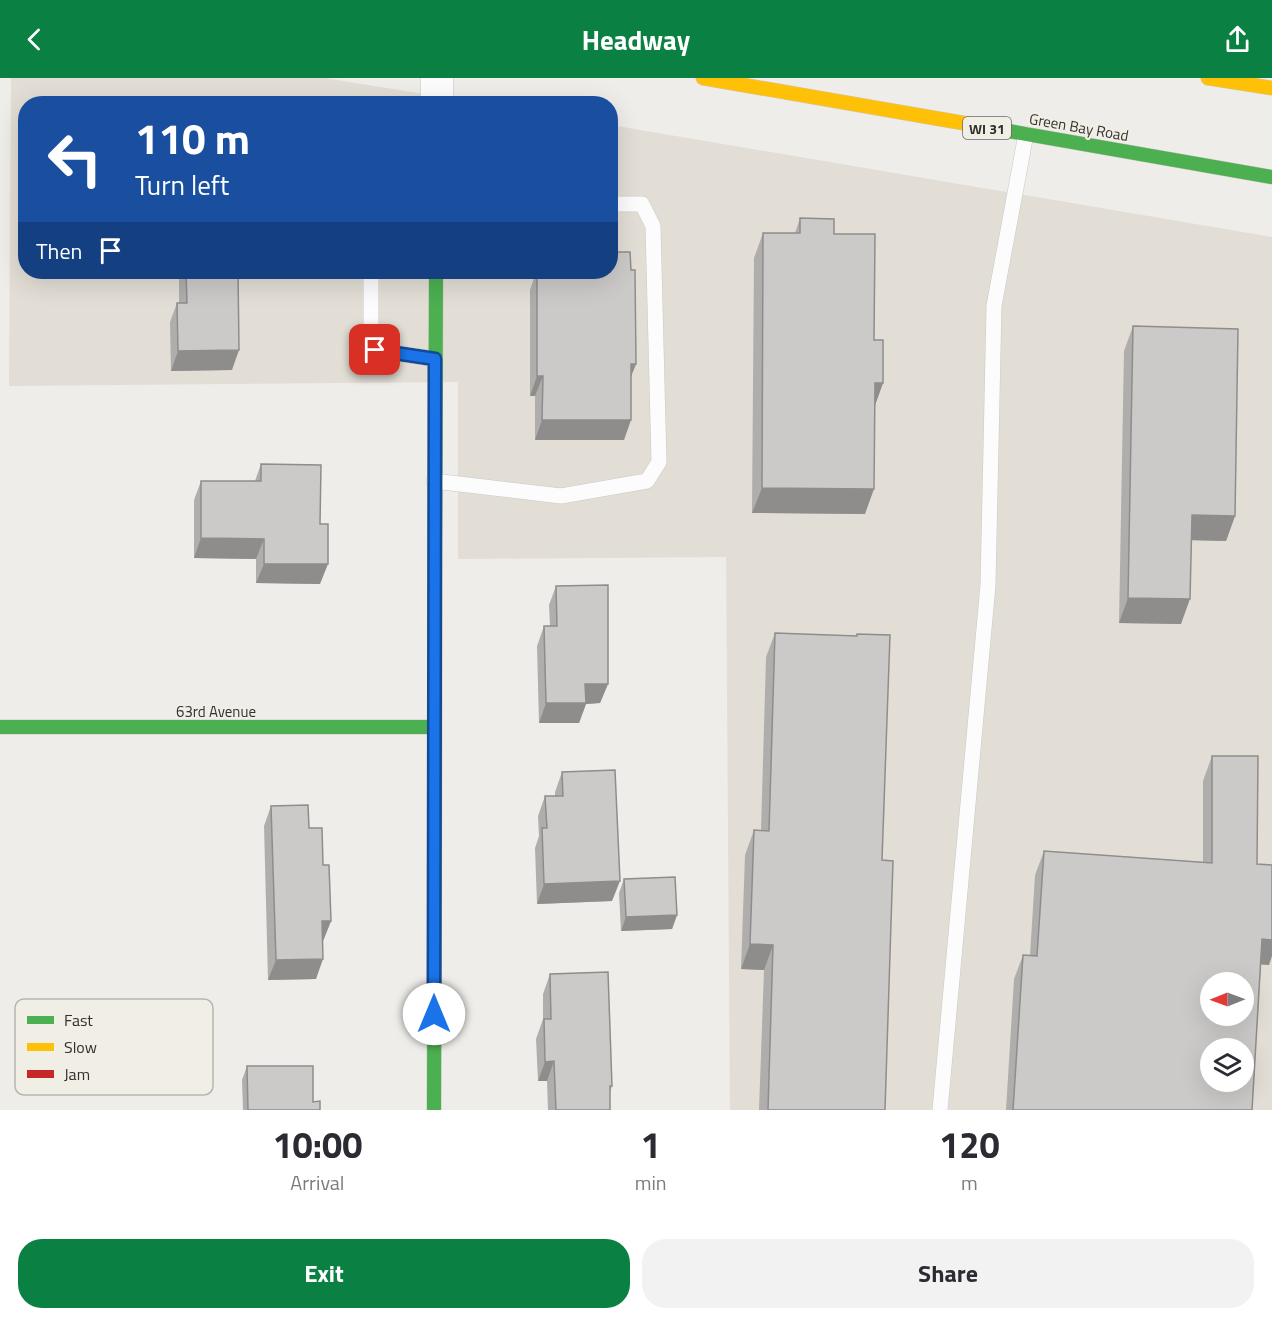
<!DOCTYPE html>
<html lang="en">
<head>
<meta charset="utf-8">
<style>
  :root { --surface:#fff; --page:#f2f2f3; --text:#2b2b33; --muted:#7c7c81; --accent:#0b8043 }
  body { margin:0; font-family:"Titillium Web",sans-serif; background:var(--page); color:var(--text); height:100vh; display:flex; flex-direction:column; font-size:22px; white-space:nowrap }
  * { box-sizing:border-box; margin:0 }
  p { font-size:20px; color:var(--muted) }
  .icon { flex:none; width:33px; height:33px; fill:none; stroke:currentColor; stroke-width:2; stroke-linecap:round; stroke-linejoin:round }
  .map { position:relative; height:1032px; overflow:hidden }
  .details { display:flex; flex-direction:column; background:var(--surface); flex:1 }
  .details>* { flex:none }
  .guide { position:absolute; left:18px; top:18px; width:600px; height:183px; border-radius:24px; box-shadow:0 6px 24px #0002; background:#1a4fa0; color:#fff; overflow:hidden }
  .needle { width:39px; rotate:269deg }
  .fabs { position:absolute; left:1200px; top:894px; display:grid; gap:12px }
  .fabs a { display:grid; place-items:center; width:54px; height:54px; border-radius:50%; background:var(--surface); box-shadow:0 6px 24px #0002; font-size:30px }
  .pin { position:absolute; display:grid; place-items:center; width:51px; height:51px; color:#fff; margin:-26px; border-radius:12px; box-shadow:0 3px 9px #0006 }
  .me { position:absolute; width:66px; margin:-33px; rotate:0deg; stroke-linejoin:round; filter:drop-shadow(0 0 4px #0008) }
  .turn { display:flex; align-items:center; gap:21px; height:126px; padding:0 18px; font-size:27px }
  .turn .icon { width:78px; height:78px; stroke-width:2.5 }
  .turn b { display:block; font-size:42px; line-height:51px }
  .then { display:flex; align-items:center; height:57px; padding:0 18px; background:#0003; gap:12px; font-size:22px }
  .eta { display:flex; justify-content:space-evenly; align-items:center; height:102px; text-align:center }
  .eta b { font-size:36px; font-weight:700; line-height:42px }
  .cta { display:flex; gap:12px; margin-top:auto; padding:12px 18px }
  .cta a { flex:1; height:69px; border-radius:24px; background:var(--accent); color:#fff; font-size:24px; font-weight:700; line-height:69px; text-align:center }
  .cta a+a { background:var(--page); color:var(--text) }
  header { display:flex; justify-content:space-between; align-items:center; height:78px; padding:0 18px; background:var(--accent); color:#fff; font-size:27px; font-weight:700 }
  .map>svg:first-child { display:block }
  .built { fill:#e2ded5; fill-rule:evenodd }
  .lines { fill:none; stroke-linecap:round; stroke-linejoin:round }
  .lane-casing { stroke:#cac9c5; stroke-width:16 }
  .street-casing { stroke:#cac9c5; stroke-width:33 }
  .fast-casing { stroke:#cac9c5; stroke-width:15 }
  .slow-casing { stroke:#cac9c5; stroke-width:15 }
  .jam-casing { stroke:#cac9c5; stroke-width:15 }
  .lane { stroke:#fcfcfc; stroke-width:15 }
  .street { stroke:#fcfcfc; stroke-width:32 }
  .fast { stroke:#4caf50; stroke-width:14 }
  .slow { stroke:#ffc107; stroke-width:14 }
  .jam { stroke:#c62828; stroke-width:14 }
  .wall { fill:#afaeac }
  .shaded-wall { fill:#8f8d8c }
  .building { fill:#cccac8; stroke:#8f8d8c; stroke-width:1.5; fill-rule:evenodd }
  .route-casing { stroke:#114b97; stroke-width:15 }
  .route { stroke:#1a73e8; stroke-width:10 }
  .labels { text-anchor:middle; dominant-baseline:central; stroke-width:4.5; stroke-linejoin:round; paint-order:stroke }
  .shield { fill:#f1eee6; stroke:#6b6a65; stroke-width:1.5 }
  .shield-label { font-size:14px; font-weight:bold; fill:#32312e }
  .street-label { font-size:15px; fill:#32312e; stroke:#f1eee6 }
  .key { fill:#f1eee6; stroke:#b8b5af; stroke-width:1.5 }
  .key-label { font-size:16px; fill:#32312e }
</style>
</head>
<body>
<header><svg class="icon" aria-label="back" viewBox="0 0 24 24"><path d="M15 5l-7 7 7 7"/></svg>Headway<svg class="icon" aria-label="share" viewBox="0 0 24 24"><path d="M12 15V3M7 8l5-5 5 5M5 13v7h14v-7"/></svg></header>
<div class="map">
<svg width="1272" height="1032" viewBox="0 0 1272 1032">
  <rect width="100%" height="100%" fill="#eeede9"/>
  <path class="built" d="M 11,0 L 325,0 L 479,25 L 26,26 L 26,194 L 610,194 L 611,47 L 1272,159 L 1272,1032 L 730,1032 L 726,479 L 458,481 L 458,304 L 9,308 ZM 1210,904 L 1244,904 L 1244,938 L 1210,938 ZM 1210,970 L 1244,970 L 1244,1004 L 1210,1004 Z"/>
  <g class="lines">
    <g class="lane-casing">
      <g id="lane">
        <polyline points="371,194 371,265 375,272 435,281"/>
        <polyline points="434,403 561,418 647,403 659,384 653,148 642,126 610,126"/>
        <polyline points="940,1032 988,507 994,228 1026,56"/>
      </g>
    </g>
    <g class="street-casing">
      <polyline id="street" points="437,26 437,0"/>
    </g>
    <g class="fast-casing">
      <g id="fast">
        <polyline points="986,49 1272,99"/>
        <polyline points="435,466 436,194"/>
        <polyline points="0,649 433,649"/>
        <polyline points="434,1032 435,622"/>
      </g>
    </g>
    <g class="slow-casing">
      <g id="slow">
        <polyline points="703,0 986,49"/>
        <polyline points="1208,0 1272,10"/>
      </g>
    </g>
    <g class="jam-casing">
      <polyline id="jam" points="435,622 435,466"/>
    </g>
    <use href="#lane" class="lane"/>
    <use href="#street" class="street"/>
    <use href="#fast" class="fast"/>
    <use href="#slow" class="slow"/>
    <use href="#jam" class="jam"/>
  </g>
  <g class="wall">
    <polygon points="800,140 834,156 874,262 883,305 875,327 865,436 752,435 754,180 763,155 795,155"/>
    <polygon points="631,192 636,286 631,298 624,362 535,362 535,318 530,318 530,212 534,200 534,194 610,194"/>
    <polygon points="179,194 238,194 232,292 171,293 170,244 177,225 179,225"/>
    <polygon points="1133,248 1235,438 1226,463 1192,462 1181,546 1119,545 1124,273"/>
    <polygon points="261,386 320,446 320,506 256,505 256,481 194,480 194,422 201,403 255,403"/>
    <polygon points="556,508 608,606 600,625 586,626 579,645 539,645 537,568 544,548 550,548 549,527"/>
    <polygon points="775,555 856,558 857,556 882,782 885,1032 759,1032 764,892 741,891 745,777 754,752 761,752 766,579"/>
    <polygon points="1212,678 1257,786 1269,887 1261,886 1252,1032 1006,1032 1014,901 1023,877 1030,877 1035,797 1044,773 1203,784 1203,703"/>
    <polygon points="562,694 612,823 537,826 535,770 539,758 538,738 545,718 555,718 555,714"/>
    <polygon points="271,728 309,750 323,787 331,843 323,863 316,901 268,902 264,748"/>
    <polygon points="624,801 677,837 672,851 621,853 619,815"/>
    <polygon points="550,896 612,1008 610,1014 610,1032 548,1032 547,1003 538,1003 536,961 543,941 543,916"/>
    <polygon points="247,988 313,1024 320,1032 243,1032 242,1002"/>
  </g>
  <g class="shaded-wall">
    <polygon points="239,272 232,292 171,293 178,273"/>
    <polygon points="631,286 636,286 628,306"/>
    <polygon points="537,298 543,298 535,318 530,318"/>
    <polygon points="875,305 883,305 874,330"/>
    <polygon points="542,342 631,342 624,362 535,362"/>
    <polygon points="762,410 874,411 865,436 752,435"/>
    <polygon points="1192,437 1235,438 1226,463 1183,462"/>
    <polygon points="201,460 264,461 256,481 194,480"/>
    <polygon points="264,486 328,486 320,506 256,505"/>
    <polygon points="1128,520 1190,521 1181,546 1119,545"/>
    <polygon points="585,606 608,606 600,625 586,626 579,645 539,645 546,625"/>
    <polygon points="620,803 612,823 537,826 544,806"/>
    <polygon points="677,837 672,851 621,853 626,839"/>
    <polygon points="322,843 331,843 323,863 315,863"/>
    <polygon points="1262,861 1272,862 1272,878 1269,887 1253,886"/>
    <polygon points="750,866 773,867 764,892 741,891"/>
    <polygon points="323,881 316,901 268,902 276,882"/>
    <polygon points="554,983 547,1003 538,1003 545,984"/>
  </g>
  <g class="building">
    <polygon points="800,140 834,141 834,156 875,156 874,262 883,262 883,305 875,305 874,411 762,410 763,155 800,155"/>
    <polygon points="610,174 630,174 631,192 635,192 636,286 631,286 631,342 542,342 543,298 537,298 537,194 610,194"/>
    <polygon points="186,194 238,194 239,272 178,273 177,225 187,225"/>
    <polygon points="1133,248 1238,251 1235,438 1192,437 1190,521 1128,520"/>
    <polygon points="261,386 321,387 320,446 328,446 328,486 264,486 264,461 201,460 201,403 261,403"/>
    <polygon points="608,507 608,606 585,606 586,625 546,625 544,548 557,548 556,508"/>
    <polygon points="775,555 857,558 857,556 890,557 882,782 893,783 885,1032 768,1032 773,867 750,866 754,752 769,753"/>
    <path d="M 1212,678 L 1258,678 L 1257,786 L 1272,787 L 1272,862 L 1262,861 L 1252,1032 L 1013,1032 L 1023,877 L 1037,878 L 1044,773 L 1212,785 ZM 1210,904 L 1244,904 L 1244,938 L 1210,938 ZM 1210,970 L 1244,970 L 1244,1004 L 1210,1004 Z"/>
    <polygon points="615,692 620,803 544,806 542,750 547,750 545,718 563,718 562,694"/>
    <polygon points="308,727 309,750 322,750 323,787 329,787 331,843 322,843 323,881 276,882 271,728"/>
    <polygon points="675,799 677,837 626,839 624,801"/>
    <polygon points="608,894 612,1008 610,1008 610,1032 556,1032 554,983 545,984 544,941 551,941 550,896"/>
    <polygon points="247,988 313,988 313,1024 320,1023 320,1032 248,1032"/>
  </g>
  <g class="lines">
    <g class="route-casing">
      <polyline id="route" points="375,272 435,281 434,936"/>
    </g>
    <use href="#route" class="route"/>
  </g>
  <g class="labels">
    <rect class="shield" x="963" y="39" width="48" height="22" rx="4.5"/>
    <g class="shield-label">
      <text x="987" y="50">WI 31</text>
    </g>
    <g class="street-label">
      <text transform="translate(1079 49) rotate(10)">Green Bay Road</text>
      <text x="216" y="633">63rd Avenue</text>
    </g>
  </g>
  <rect x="15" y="921" width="198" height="96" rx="9" class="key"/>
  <rect x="27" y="938" width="27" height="8" fill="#4caf50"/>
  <rect x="27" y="965" width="27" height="8" fill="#ffc107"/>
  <rect x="27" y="992" width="27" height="8" fill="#c62828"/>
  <g class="key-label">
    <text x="64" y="948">Fast</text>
    <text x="64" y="975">Slow</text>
    <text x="64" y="1002">Jam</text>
  </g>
</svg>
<div class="fabs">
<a><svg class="needle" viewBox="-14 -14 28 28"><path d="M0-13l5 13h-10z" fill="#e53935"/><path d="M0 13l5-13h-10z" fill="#7c7c81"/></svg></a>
<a><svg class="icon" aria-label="layers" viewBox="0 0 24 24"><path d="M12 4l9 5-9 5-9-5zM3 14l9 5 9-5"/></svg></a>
</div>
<div class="pin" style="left:375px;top:272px;background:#d93025"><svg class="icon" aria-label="arrive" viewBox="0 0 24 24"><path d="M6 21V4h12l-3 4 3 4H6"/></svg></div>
<svg class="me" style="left:434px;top:936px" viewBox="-20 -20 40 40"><circle r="19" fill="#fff"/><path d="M0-13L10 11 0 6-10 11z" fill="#1a73e8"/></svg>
<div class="guide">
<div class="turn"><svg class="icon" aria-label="left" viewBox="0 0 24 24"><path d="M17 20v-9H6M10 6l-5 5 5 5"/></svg><div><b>110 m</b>Turn left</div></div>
<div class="then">Then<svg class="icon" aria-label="arrive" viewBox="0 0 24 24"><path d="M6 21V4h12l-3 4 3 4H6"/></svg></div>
</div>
</div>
<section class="details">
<div class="eta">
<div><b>10:00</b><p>Arrival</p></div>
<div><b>1</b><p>min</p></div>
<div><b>120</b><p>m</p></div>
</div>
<div class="cta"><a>Exit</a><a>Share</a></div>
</section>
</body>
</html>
